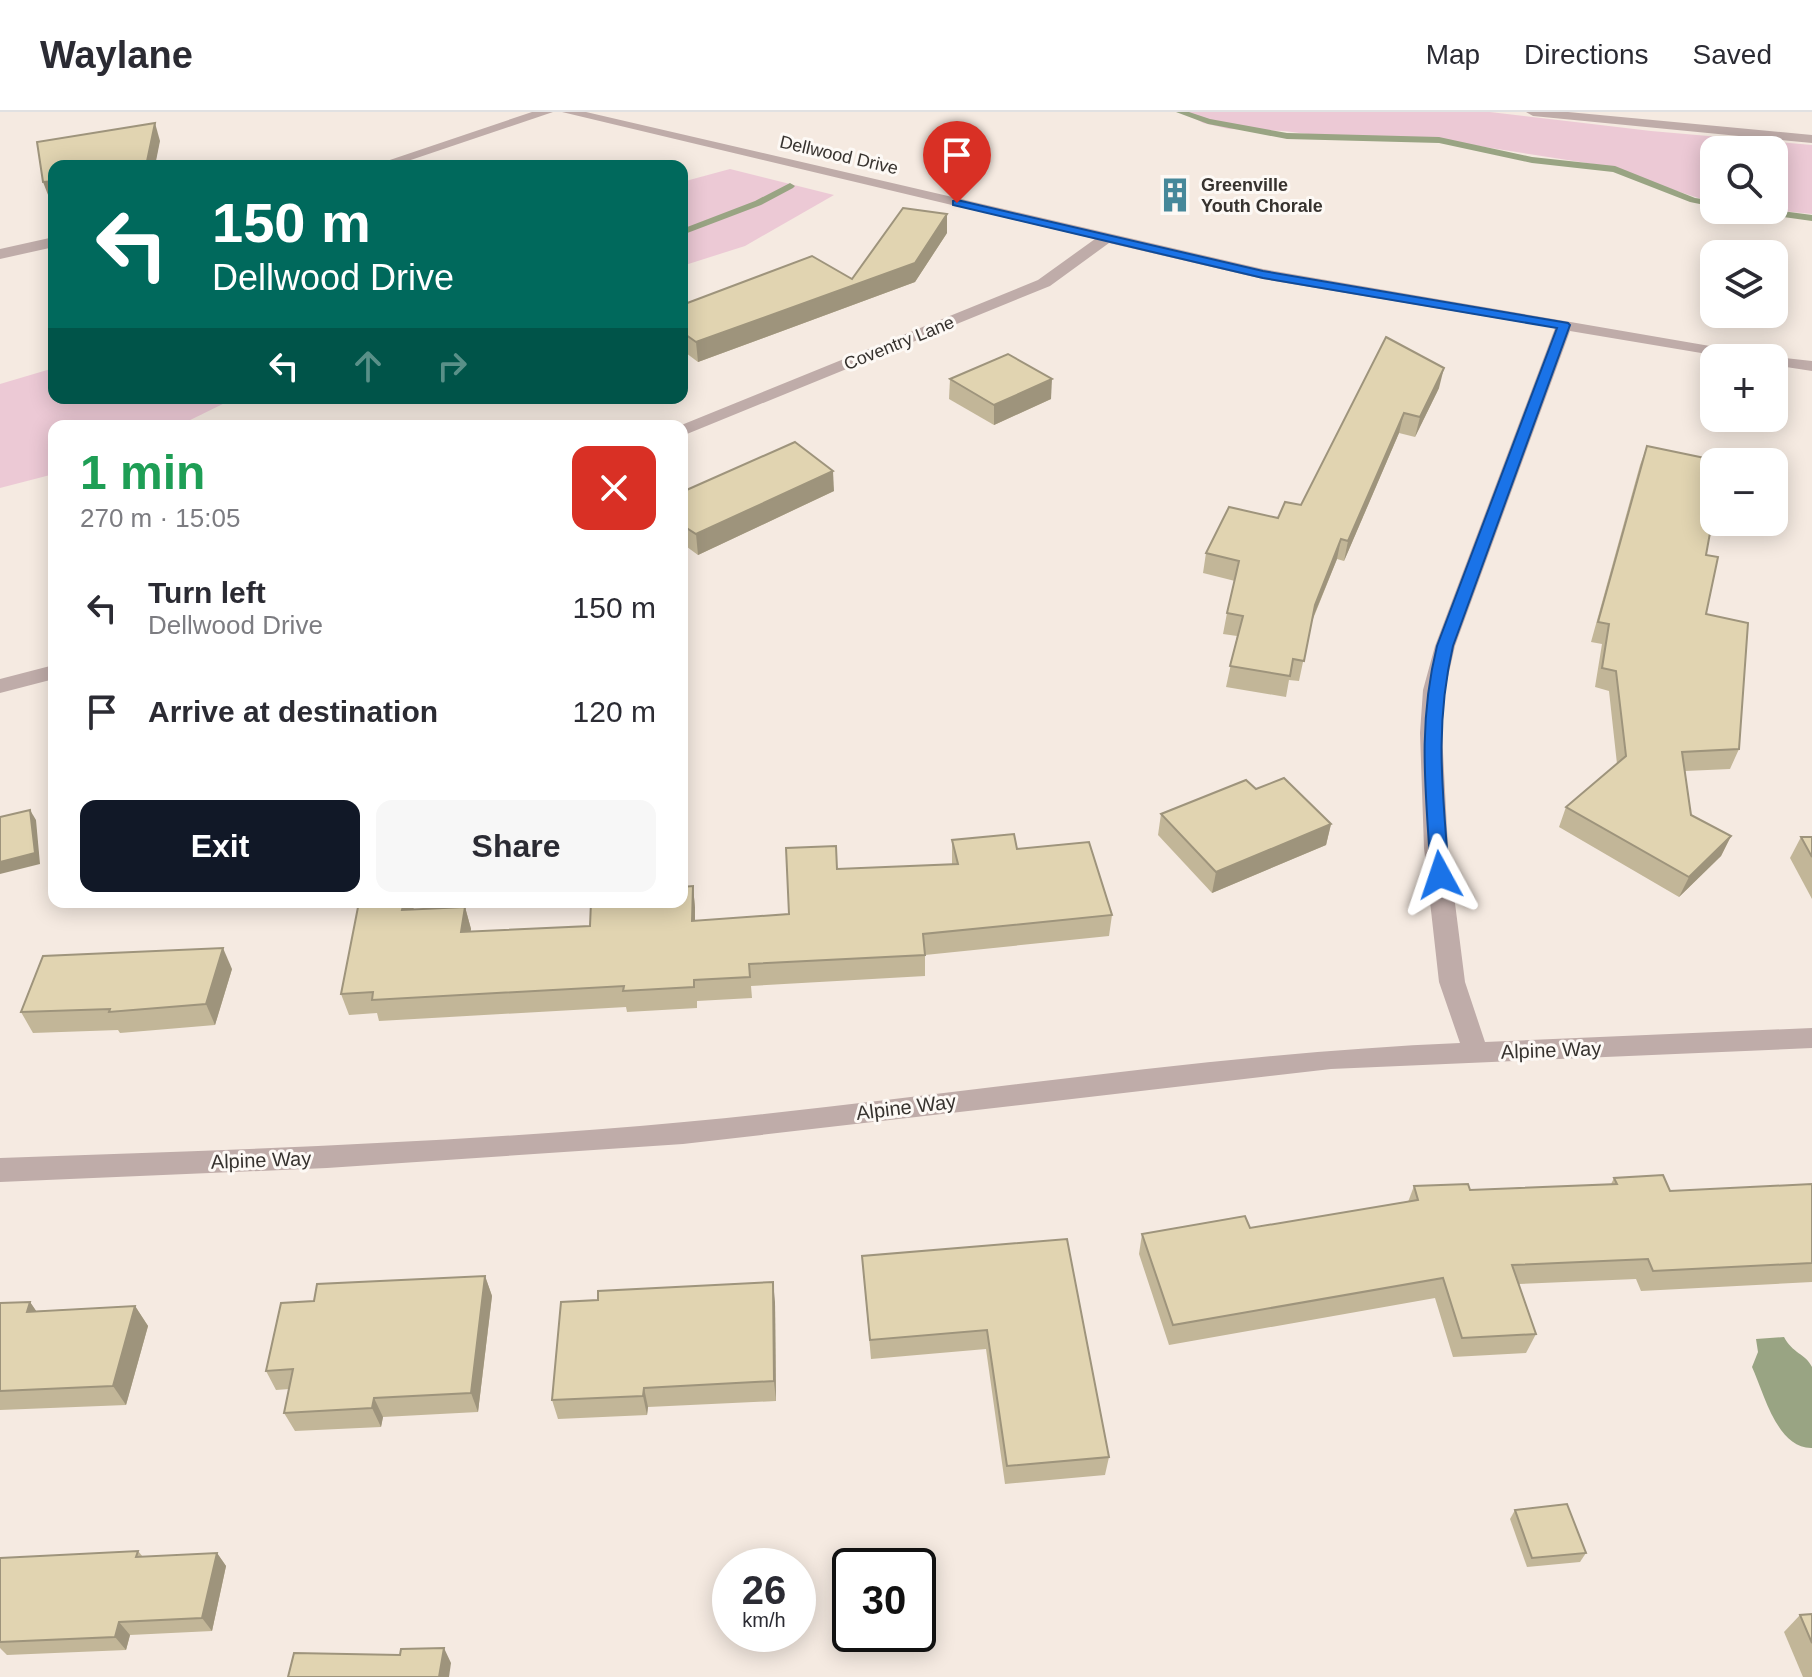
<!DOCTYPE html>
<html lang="en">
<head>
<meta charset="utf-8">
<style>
  :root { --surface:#fff; --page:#f7f7f7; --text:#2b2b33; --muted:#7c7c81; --line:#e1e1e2; --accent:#111827 }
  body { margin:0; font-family:Helvetica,sans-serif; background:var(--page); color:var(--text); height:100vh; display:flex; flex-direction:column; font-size:30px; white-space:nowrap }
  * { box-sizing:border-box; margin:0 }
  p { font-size:26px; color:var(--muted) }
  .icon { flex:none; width:44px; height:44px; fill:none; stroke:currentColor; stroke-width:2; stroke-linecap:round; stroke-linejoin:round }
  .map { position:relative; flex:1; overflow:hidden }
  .side { position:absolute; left:48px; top:308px; width:640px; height:488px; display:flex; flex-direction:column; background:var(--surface); border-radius:16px; box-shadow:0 4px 20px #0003 }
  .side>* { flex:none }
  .banner { position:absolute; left:48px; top:48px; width:640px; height:244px; border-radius:16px; box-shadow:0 4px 20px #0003; background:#00695c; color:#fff; overflow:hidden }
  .buttons { position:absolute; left:1700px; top:24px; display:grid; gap:16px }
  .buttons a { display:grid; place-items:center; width:88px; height:88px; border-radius:16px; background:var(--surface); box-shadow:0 4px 20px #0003; font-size:40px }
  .speed { position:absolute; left:712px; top:1436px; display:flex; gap:16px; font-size:40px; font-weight:700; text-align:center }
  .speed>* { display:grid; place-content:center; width:104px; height:104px; border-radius:50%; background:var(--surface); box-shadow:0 4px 20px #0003; line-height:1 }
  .speed small { font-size:20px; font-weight:400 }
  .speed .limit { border:4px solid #111; border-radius:12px; background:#fff; color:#111 }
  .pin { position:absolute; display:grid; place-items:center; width:68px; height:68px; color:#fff; margin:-82px -34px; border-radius:50% 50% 50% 0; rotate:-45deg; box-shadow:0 0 8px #0007 }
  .pin .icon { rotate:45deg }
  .me { position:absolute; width:88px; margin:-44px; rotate:355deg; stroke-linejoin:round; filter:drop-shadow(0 0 6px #0008) }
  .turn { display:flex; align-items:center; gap:28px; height:168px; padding:0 32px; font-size:36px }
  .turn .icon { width:104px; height:104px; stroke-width:2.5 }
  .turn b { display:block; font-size:56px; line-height:68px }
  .lanes { display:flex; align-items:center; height:76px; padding:0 32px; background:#0003; justify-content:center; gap:40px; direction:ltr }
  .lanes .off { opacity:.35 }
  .round { display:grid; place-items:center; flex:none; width:84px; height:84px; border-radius:16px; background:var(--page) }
  .headline { display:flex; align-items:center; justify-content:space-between; height:136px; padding:0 32px }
  h1 { font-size:48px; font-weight:600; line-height:60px; color:#1e9e55 }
  .cta { display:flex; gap:16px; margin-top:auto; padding:16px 32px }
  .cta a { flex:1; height:92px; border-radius:16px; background:var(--accent); color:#fff; font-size:32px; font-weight:600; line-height:92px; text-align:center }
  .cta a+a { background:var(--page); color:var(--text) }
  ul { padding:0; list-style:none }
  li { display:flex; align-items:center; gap:24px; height:104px; padding:0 32px }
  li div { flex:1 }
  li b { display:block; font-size:30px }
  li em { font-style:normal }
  header { display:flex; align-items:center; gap:48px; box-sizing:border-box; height:112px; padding:0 40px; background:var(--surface); border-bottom:2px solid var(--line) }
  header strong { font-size:38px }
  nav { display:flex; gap:44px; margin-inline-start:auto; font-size:28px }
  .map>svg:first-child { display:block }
  .green { fill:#ecc9d5 }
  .water { fill:#99a483 }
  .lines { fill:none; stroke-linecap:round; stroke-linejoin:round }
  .stream { fill:#99a483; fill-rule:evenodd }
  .minor { fill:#bfaca9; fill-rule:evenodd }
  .wall { fill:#c2b698 }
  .shaded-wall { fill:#9e947c }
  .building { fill:#e1d4b1; stroke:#9e947c; stroke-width:2 }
  .route { fill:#1a73e8; stroke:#114b97; stroke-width:2 }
  .labels { text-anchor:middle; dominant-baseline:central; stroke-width:6; stroke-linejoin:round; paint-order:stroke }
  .far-street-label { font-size:18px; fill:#37332f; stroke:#fdf9f5 }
  .far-poi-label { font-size:18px; font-weight:bold; fill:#37332f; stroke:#fdf9f5; text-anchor:start }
  .street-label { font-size:20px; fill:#37332f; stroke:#fdf9f5 }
</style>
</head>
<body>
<header>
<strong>Waylane</strong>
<nav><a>Map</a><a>Directions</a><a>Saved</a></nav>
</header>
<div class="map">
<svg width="1812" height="1565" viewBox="0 0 1812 1565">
  <rect width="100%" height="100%" fill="#f5eae1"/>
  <g class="green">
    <polygon points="1184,0 1490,0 1651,19 1812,33 1812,102 1774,98 1774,38 1714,38 1714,91 1593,52 1453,30 1340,26 1284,19 1229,17 1203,11"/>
    <polygon points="730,57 834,83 745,134 682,154 682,70"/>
    <polygon points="54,256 54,286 235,286 178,314 54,314 54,362 0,376 0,272"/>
  </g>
  <path class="water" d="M 1784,1225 C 1792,1241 1806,1242 1812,1255 L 1812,1336 C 1777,1337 1764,1281 1752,1255 L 1758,1240 L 1756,1227 Z"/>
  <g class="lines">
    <g class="stream">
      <polygon points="1176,0 1189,0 1210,7 1287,21 1439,25 1532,45 1615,54 1695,86 1714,89 1714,95 1690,90 1613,60 1532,51 1439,31 1287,27 1208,12"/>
      <polygon points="790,71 795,74 793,76 761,93 682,123 682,117 755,89"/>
      <polygon points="1749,98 1774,98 1812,103 1812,109 1754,101"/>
    </g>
    <g class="minor">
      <polygon points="532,0 553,0 393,54 372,54"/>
      <path d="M 562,0 L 586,0 L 1263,157 L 1768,244 L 1812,249 L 1812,259 L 1774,253 L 1774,246 L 1731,246 L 1570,219 L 1455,534 L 1445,578 L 1442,621 L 1448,736 L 1465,870 L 1485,930 L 1812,916 L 1812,936 L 1331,957 L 683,1032 L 327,1056 L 0,1070 L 0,1046 C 228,1038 456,1031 684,1010 C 943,986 1200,942 1460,931 L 1439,870 L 1424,736 L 1420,621 L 1423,578 L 1435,534 L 1555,216 L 1263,167 L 1109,131 L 1050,174 L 682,324 L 682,314 L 679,314 L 1038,168 L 1095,127 Z"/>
      <polygon points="1526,0 1568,0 1812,23 1812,31 1533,4"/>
      <polygon points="54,125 54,135 0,147 0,137"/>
      <polygon points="54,553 54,567 0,581 0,567"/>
    </g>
  </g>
  <g class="wall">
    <polygon points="947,121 915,170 698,250 682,238 682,193 852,167"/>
    <polygon points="1386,225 1439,276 1415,325 1399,321 1344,449 1337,447 1311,512 1299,569 1289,568 1286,585 1226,575 1237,524 1223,522 1227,501 1235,469 1203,461 1206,441 1278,406 1301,393"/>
    <polygon points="950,267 1051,287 994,313 949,287"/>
    <polygon points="1647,334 1706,443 1706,502 1739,637 1730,657 1685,659 1691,703 1731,724 1721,744 1679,785 1559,715 1566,695 1617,652 1609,579 1595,575 1602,532 1591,530 1640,353"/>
    <polygon points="834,379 698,443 683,432 685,451 682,453 682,380"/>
    <polygon points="1256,677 1331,712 1326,733 1212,781 1158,723 1161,702"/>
    <polygon points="1801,725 1812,725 1812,787 1790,746"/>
    <polygon points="952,728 1017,737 1112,803 1109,824 925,843 925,864 751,874 752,886 697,889 697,896 627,900 626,895 379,909 377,901 349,903 341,882 413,798 465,795 471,817 470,820 590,814 693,774 695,796 695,809 789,802 837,757 952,752"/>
    <polygon points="232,857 215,913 120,921 118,918 33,921 21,900"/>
    <polygon points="1614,1066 1670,1079 1812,1072 1812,1170 1641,1179 1636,1167 1518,1172 1536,1222 1526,1241 1453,1245 1435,1186 1169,1233 1139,1142 1142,1122 1250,1116 1408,1090 1414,1074 1470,1078 1611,1072"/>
    <polygon points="1067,1127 1109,1345 1105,1363 1005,1372 986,1237 871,1247 862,1144"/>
    <polygon points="485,1164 492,1184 478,1300 383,1305 381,1315 295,1319 284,1301 289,1277 276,1278 266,1259 314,1189"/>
    <polygon points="30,1190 36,1199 135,1194 148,1214 126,1293 0,1298 0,1191"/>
    <polygon points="775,1190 776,1289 648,1295 647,1303 558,1307 552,1288"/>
    <polygon points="1515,1398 1586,1441 1580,1450 1527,1455 1510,1407"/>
    <polygon points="138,1439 143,1445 217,1441 226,1454 212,1519 130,1523 126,1538 7,1543 0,1536 0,1446"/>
    <polygon points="1812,1502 1812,1565 1803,1565 1784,1520 1800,1503"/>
  </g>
  <g class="shaded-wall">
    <polygon points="155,11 160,29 155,54 146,54"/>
    <polygon points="54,69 54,87 50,88 43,70"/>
    <polygon points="947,102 947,121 915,170 698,250 696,230 915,151"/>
    <polygon points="1444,256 1439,276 1415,325 1420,305"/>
    <polygon points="1052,267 1051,287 994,313 994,293"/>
    <polygon points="1404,301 1399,321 1344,449 1348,429"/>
    <polygon points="833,359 834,379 698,443 696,422"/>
    <polygon points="1341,427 1337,447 1310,513 1315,493"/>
    <polygon points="682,431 685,451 682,453"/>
    <polygon points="30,698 36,708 40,752 0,762 0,750"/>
    <polygon points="1331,712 1326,733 1212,781 1216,760"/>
    <polygon points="1731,724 1721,744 1679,785 1689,765"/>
    <polygon points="693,774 695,796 695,830 692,809"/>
    <polygon points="404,790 415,790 409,819 402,798"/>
    <polygon points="465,795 471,817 467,842 461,820"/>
    <polygon points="223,836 232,857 215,913 206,892"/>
    <polygon points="485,1164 492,1184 478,1300 471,1281"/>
    <polygon points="773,1170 775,1190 776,1289 774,1269"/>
    <polygon points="30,1190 43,1209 27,1200"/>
    <polygon points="135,1194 148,1214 126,1293 113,1274"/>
    <polygon points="644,1276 648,1295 647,1303 643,1284"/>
    <polygon points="374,1286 383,1305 381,1315 372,1296"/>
    <polygon points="217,1441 226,1454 212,1519 202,1506"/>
    <polygon points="119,1510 130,1523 126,1538 115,1525"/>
    <polygon points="444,1536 451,1551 449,1565 439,1565"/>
  </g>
  <g class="building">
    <polygon points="155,11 146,54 54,54 54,69 43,70 37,30"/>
    <polygon points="903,96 947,102 915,151 696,230 682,220 682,193 812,144 852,167"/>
    <polygon points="1386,225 1444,256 1420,305 1404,301 1348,429 1341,427 1315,493 1304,549 1293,547 1290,564 1230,554 1243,504 1227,501 1239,449 1206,441 1229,395 1278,406 1285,390 1301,393"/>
    <polygon points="1008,242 1052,267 994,293 950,267"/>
    <polygon points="795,330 833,359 696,422 682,413 682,380"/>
    <polygon points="1647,334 1724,350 1714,350 1714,399 1706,443 1718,445 1706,502 1748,511 1739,637 1682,640 1691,703 1731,724 1689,765 1566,695 1626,644 1616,559 1602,556 1609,512 1598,510"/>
    <polygon points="1284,666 1331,712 1216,760 1161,702 1246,668 1256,677"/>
    <polygon points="30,698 35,741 0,750 0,705"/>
    <polygon points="1014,722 1017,737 1089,730 1112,803 923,822 925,843 749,852 750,865 694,868 694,875 623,879 624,874 372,888 373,880 341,882 359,790 404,790 402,798 465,795 461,820 590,814 591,790 682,790 682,775 693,774 692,809 789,802 786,736 836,734 837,757 958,752 952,728"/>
    <polygon points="1801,725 1812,725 1812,745"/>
    <polygon points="223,836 206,892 109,900 110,897 21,900 43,844"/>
    <polygon points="1663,1063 1670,1079 1812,1072 1812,1151 1653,1159 1648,1147 1512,1153 1536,1222 1462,1226 1443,1166 1173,1213 1142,1122 1245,1104 1250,1116 1418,1088 1414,1074 1468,1072 1470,1078 1617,1072 1614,1066"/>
    <polygon points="1067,1127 1109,1345 1007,1354 987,1218 870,1228 862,1144"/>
    <polygon points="485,1164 471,1281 374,1286 372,1296 284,1301 293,1257 266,1259 281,1191 314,1189 317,1172"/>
    <polygon points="773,1170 774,1269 644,1276 643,1284 552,1288 561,1190 598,1188 598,1179"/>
    <polygon points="30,1190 27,1200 135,1194 113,1274 0,1279 0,1191"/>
    <polygon points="1567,1392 1586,1441 1532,1446 1515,1398"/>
    <polygon points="138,1439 136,1445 217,1441 202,1506 119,1510 115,1525 0,1530 0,1446"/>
    <polygon points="1812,1502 1812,1531 1800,1503"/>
    <polygon points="444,1536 439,1565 288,1565 294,1541 400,1543 401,1537"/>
  </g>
  <path class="route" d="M 957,88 L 1263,159 L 1568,211 L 1570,213 L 1453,534 C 1434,616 1443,681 1449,763 L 1446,767 L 1433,767 L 1431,763 C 1426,681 1417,615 1437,534 L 1557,216 L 1263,166 L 953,93 L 953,89 Z"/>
  <defs>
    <g id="building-bare" transform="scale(2.76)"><path d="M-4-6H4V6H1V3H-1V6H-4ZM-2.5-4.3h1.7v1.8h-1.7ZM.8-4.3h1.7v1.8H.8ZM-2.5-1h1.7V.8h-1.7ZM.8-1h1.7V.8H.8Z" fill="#46889a" stroke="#fdf9f5" stroke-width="2.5" paint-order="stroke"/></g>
  </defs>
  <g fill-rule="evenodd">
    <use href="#building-bare" x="1175" y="83"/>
  </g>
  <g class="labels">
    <g class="far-street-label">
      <text transform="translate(839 43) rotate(13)">Dellwood Drive</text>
      <text transform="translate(899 231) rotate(-22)">Coventry Lane</text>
    </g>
    <g class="far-poi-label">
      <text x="1201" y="73">Greenville<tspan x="1201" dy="21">Youth Chorale</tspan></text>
    </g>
    <g class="street-label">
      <text transform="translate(1551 938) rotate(-2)">Alpine Way</text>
      <text transform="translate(906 995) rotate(-7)">Alpine Way</text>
      <text transform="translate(261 1048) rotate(-2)">Alpine Way</text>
    </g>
  </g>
</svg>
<div class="buttons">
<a><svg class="icon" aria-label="search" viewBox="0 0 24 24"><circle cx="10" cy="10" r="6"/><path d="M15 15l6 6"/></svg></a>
<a><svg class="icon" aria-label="layers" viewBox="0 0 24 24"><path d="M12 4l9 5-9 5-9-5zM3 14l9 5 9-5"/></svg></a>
<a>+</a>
<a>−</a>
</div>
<div class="speed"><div>26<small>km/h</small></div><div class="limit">30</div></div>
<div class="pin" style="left:957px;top:91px;background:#d93025"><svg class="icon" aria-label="arrive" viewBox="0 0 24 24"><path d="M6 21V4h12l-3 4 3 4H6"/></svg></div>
<svg class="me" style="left:1440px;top:763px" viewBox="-20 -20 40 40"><path d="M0-17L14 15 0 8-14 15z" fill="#1a73e8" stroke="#fff" stroke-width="4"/></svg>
<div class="banner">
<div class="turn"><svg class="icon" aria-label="left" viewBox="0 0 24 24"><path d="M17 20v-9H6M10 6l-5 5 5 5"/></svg><div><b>150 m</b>Dellwood Drive</div></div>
<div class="lanes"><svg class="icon" aria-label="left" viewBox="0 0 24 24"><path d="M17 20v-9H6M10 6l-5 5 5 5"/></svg><svg class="icon off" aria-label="ahead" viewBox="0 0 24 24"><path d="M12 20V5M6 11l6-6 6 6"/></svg><svg class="icon off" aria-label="right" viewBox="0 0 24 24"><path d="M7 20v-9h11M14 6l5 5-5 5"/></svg></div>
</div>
<section class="side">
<div class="headline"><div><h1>1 min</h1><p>270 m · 15:05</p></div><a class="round" style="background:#d93025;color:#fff"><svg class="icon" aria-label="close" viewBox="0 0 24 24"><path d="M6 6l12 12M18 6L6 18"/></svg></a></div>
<ul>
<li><svg class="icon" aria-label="left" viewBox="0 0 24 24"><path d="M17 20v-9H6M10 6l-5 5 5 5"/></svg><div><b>Turn left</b><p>Dellwood Drive</p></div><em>150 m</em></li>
<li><svg class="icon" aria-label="arrive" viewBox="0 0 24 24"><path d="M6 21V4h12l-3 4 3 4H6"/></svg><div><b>Arrive at destination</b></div><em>120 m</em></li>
</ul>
<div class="cta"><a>Exit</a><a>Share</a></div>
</section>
</div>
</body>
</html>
